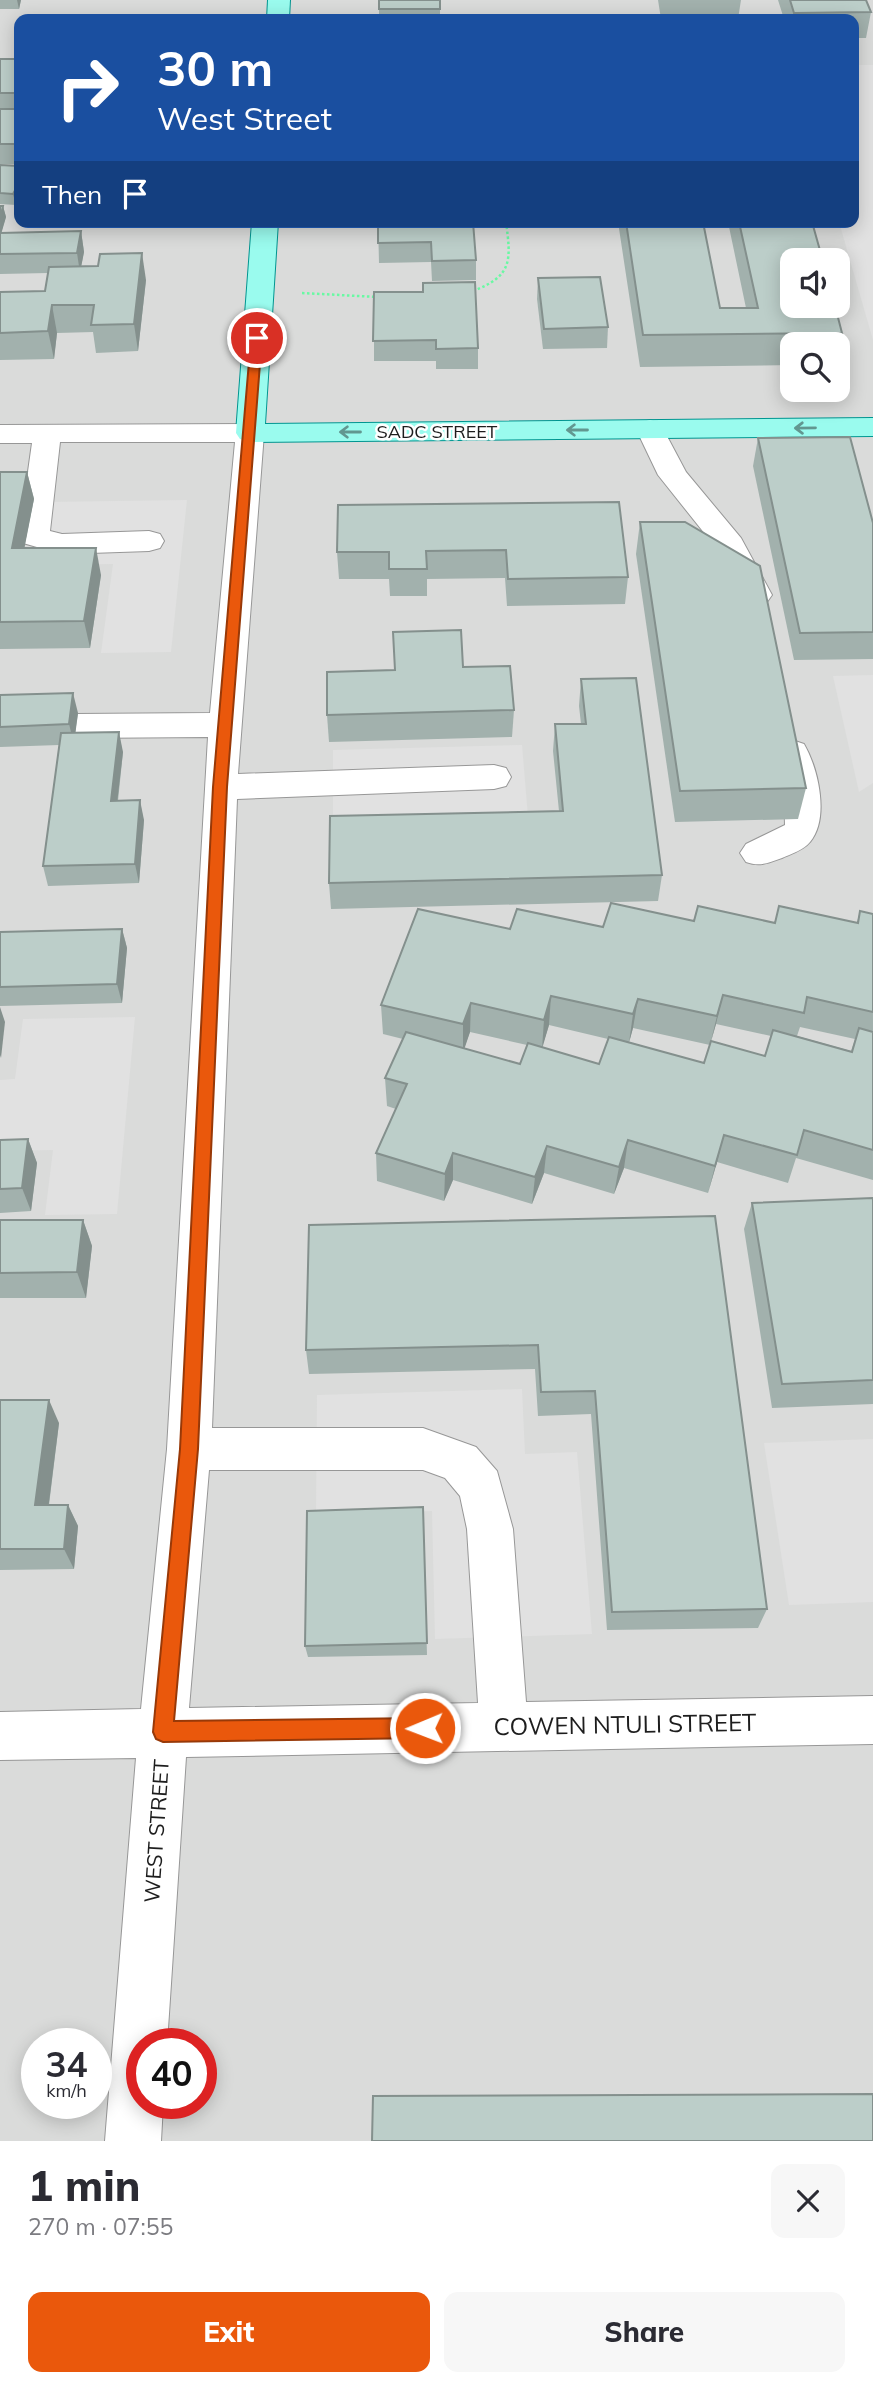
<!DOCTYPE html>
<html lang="en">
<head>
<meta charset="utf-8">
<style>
  :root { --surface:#fff; --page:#f7f7f7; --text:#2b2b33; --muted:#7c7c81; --accent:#ea580c }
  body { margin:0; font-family:Mulish,sans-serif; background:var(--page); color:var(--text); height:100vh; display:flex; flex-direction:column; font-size:26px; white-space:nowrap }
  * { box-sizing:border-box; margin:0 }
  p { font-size:23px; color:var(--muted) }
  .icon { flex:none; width:38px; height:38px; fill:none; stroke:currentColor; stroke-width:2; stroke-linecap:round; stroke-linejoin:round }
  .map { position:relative; height:2141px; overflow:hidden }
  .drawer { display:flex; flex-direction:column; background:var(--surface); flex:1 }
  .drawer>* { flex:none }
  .hud { position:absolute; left:14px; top:14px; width:845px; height:214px; border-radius:14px; box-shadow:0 4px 18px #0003; background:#1a4fa0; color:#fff; overflow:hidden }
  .controls { position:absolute; left:780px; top:248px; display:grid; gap:14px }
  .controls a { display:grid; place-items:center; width:70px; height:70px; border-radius:14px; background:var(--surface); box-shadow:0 4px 18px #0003; font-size:35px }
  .speed { position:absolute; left:21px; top:2028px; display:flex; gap:14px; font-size:35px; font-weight:700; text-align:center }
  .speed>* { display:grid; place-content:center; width:91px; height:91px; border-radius:50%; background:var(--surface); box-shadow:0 4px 18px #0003; line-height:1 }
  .speed small { font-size:18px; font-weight:400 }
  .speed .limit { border:10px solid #d22; background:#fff; color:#111 }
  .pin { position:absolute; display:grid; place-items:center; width:60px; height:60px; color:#fff; margin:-30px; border:4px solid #fff; border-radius:50%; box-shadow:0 2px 7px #0007 }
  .me { position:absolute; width:77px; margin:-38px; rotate:269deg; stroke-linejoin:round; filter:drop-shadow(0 0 5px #0008) }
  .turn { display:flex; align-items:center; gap:24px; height:147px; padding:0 28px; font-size:32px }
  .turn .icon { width:91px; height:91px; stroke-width:2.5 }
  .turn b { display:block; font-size:49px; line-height:60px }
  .then { display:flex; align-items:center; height:66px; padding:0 28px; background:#0003; gap:14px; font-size:26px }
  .round { display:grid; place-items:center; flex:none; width:74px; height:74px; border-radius:14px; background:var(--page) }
  .summary { display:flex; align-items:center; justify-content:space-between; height:119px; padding:0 28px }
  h1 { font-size:42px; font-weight:800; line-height:52px }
  .button { display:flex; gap:14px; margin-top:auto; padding:14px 28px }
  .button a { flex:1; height:80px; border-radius:14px; background:var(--accent); color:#fff; font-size:28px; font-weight:800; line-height:80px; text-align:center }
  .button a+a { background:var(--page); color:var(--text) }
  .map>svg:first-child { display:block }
  .residential { fill:#dadbda; fill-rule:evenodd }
  .parking { fill:#e1e1e1 }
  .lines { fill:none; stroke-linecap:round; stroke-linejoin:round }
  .minor-casing { stroke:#979797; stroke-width:2 }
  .major-casing { stroke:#009590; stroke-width:2 }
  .path { stroke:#69f9a3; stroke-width:2.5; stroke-dasharray:2.5 2.5; stroke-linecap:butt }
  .minor { fill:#fff; fill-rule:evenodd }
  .major { fill:#9afbee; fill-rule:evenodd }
  .wall { fill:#a2b1ad; fill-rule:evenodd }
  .shaded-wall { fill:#84908d }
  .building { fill:#bccec9; stroke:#84908d; stroke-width:2 }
  .oneway { stroke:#629790 }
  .route { fill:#ea580c; stroke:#983908; stroke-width:2 }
  .labels { text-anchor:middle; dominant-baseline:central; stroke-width:5; stroke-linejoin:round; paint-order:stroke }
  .far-street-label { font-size:18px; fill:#1d1d1d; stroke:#fff }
  .street-label { font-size:21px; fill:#1d1d1d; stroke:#fff }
  .near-street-label { font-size:24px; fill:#1d1d1d; stroke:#fff }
</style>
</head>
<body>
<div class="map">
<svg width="873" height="2141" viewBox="0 0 873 2141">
  <rect width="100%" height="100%" fill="#e3eeee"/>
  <path class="residential" d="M 0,0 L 873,0 L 873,2141 L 0,2141 ZM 19,19 L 854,19 L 854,222 L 19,222 ZM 793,261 L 838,261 L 838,306 L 793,306 ZM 793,345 L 838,345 L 838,390 L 793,390 ZM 37,2044 L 96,2044 L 96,2104 L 37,2104 ZM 142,2044 L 201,2044 L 201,2104 L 142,2104 Z"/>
  <g class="parking">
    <polygon points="854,65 873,65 873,340 839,222 854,222"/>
    <polygon points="187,500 171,652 101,653 113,564 35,565 46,502"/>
    <polygon points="873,675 873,783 859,792 833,676"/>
    <polygon points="522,745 529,829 333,835 333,750"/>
    <polygon points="135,1017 117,1214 45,1215 53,1150 0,1151 0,1080 15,1079 23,1019"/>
    <polygon points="522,1389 525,1454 577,1452 592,1634 435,1639 432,1511 316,1515 317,1395"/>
    <polygon points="873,1439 873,1602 789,1605 764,1443"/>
  </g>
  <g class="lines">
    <g class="minor-casing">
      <g id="minor">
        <polygon points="650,420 660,423 686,472 741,538 772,595 767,602 756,605 745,602 717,549 658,475 636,429 640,423"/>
        <path d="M 250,424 L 260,427 L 264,433 L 238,774 L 494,765 L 506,768 L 511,777 L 506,786 L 494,789 L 237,799 L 212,1428 L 423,1428 L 476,1447 L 497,1471 L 513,1529 L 526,1702 L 873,1696 L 873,1744 L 186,1757 L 167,2044 L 142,2044 L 142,2104 L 163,2104 L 161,2141 L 105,2141 L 136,1758 L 0,1760 L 0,1712 L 141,1709 L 167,1449 L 208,737 L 76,738 L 64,734 L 59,726 L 64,718 L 76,714 L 210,713 L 235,442 L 60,442 L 50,531 L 62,534 L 149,531 L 160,534 L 164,541 L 160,548 L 149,551 L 61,554 L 23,543 L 19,536 L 32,443 L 0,443 L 0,425 ZM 209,1470 L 423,1470 L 445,1478 L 460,1496 L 467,1529 L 478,1703 L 189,1708 Z"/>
        <path d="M 792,740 L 804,744 C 818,768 830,818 810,842 C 804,850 791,854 782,858 C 768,863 760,867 746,862 L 740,853 L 746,844 L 785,825 L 784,794 L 775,752 L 780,744 Z"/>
      </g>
    </g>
    <g class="major-casing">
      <g id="major">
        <polygon points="268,0 290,0 289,19 267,19"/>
        <polygon points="252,222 278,222 265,424 873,418 873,436 250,442 240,439 236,433"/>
      </g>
    </g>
    <g class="path">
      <path d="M 473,291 C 513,276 511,260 506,222"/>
      <polyline points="302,293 377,297"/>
    </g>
    <use href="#minor" class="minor"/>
    <use href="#major" class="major"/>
  </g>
  <g class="wall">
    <polygon points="0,0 21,0 19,9 0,9"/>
    <rect x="379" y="0" width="61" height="19"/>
    <polygon points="658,0 741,0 738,19 661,19"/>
    <polygon points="778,0 866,0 871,12 866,38 854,38 854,19 784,19"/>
    <rect x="0" y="59" width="19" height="105"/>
    <polygon points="0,165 19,166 19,198 16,205 0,204"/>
    <polygon points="0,206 3,206 6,217 1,233 81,231 84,252 81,266 146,280 138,351 96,353 93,332 57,333 54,359 0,360 0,292 45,291 48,273 0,274"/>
    <polygon points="378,222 476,260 476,280 432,281 431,262 379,263"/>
    <polygon points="618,222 703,222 720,308 746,308 728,222 812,222 842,333 838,350 838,345 793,345 793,365 640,367"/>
    <polygon points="538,278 608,327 607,348 543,349 537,299"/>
    <polygon points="374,292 478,348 478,369 436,369 436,361 374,361"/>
    <polygon points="758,438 873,523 873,659 794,660 753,466"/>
    <polygon points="0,472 27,472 34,499 24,548 101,575 90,648 0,649"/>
    <polygon points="338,505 628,577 625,604 507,606 505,578 427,579 427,596 390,596 389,579 339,579 337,552"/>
    <polygon points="640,522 806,788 798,819 675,822 636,554"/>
    <polygon points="463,667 514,710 512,737 329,742 327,715 394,670"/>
    <polygon points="581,679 662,875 658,901 331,909 329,883 559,811 553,751 555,724 581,724 579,706"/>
    <polygon points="0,695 78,713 75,733 123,752 118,801 144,820 139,883 48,886 43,866 59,745 0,747"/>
    <path d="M 860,911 L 873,914 L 873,1180 L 796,1158 L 788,1183 L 717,1162 L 708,1193 L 624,1168 L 614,1194 L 544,1173 L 532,1204 L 453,1180 L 444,1201 L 377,1181 L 376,1153 L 396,1109 L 387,1106 L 385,1078 L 403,1039 L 383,1034 L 381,1005 L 510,929 L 603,927 L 694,921 L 775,923 L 857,922 ZM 716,1024 L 771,1036 L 765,1056 L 711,1041 ZM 549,1025 L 608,1039 L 599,1064 L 542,1047 ZM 800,1027 L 855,1039 L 851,1051 L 797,1036 ZM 633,1028 L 710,1045 L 704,1063 L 629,1042 ZM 470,1032 L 527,1045 L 520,1064 L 464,1048 Z"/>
    <polygon points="122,929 127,948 122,1003 0,1006 0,932"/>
    <polygon points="28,1139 37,1163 31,1211 0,1213 0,1140"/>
    <polygon points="873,1198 873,1404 772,1408 744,1229 752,1203"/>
    <polygon points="715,1216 767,1609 758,1628 607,1630 591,1414 538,1416 535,1369 309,1374 306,1350"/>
    <polygon points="0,1220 83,1220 92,1246 86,1298 0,1298"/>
    <polygon points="0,1400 59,1423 49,1505 68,1505 78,1526 74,1569 0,1570"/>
    <polygon points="423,1507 427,1655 308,1657 305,1646"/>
  </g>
  <g class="shaded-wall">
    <polygon points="17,0 21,0 19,9"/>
    <polygon points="19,183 19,198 16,205 13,194"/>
    <polygon points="3,206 6,217 0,238 0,218"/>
    <polygon points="81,231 84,252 80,273 77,253"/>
    <polygon points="142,253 146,280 138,351 134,324"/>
    <polygon points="52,305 57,333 54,359 48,331"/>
    <polygon points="27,472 34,499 19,576 12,548"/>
    <polygon points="96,548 101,575 90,648 84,621"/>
    <polygon points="73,693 78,713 74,744 69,724"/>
    <polygon points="119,732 123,752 115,821 111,801"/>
    <polygon points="140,800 144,820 139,883 135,864"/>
    <polygon points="122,929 127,948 122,1003 117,984"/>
    <polygon points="723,995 716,1024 710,1045 717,1016"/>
    <polygon points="551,996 549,1025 542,1049 544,1020"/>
    <polygon points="638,999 633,1028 629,1043 633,1014"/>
    <polygon points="471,1003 470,1032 463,1053 463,1024"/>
    <polygon points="0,1007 5,1022 1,1058 0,1055"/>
    <polygon points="724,1135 717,1162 708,1193 715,1166"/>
    <polygon points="28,1139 37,1163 31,1211 22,1188"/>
    <polygon points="628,1140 624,1168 614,1194 619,1167"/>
    <polygon points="547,1146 544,1173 532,1204 535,1177"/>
    <polygon points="453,1153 453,1180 444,1201 445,1174"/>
    <polygon points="83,1220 92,1246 86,1298 77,1272"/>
    <polygon points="49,1400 59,1423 46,1526 35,1505"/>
    <polygon points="68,1505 78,1526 74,1569 64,1549"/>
  </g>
  <g class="building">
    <rect x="379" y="0" width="61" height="9"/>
    <polygon points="790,0 866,0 871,12 794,13"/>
    <rect x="0" y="59" width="19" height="34"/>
    <rect x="0" y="109" width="19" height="35"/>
    <polygon points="0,165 19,166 19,183 13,194 0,193"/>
    <polygon points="0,206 3,206 0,218"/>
    <polygon points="378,222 473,222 476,260 432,261 431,242 378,243"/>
    <polygon points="626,222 703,222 720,308 758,308 739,222 812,222 823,261 793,261 793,306 835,306 842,333 643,335"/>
    <polygon points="81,231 77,253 0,254 0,233"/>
    <polygon points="142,253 134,324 91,325 94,305 52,305 48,331 0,333 0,292 45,291 49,267 98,266 100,254"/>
    <polygon points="600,277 608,327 544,329 538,278"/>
    <polygon points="475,282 478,348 436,349 436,340 373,341 374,292 423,292 423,283"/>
    <polygon points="850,437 873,523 873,632 800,633 758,438"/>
    <polygon points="0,472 27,472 12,548 96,548 84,621 0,622"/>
    <polygon points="619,502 628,577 508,579 506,550 426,551 427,569 389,569 389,552 337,552 338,505"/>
    <polygon points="640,522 685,522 760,566 806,788 680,791"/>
    <polygon points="461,630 463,667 510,666 514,710 327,715 327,672 395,670 393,632"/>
    <polygon points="636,678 662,875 329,883 330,816 563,811 555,724 586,724 581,679"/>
    <polygon points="73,693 69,724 0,727 0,695"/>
    <polygon points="119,732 111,801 140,800 135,864 43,866 61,733"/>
    <polygon points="611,903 694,921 698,906 775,923 779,906 858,923 860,911 873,914 873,1012 807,997 804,1013 723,995 717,1016 638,999 633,1014 551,996 544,1020 471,1003 463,1024 381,1005 418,909 510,929 517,909 603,927"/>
    <polygon points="122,929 117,984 0,987 0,932"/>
    <polygon points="859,1028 873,1032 873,1150 804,1130 797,1155 724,1135 715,1166 628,1140 619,1167 547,1146 535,1177 453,1153 445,1174 376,1153 407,1084 385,1078 406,1032 520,1064 528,1043 599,1064 609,1037 704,1063 711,1041 765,1056 773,1030 852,1052"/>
    <polygon points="28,1139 22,1188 0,1189 0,1140"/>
    <polygon points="873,1198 873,1380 782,1384 752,1203"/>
    <polygon points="715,1216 767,1609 612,1612 595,1391 541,1392 538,1345 306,1350 309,1225"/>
    <polygon points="0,1220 83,1220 77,1272 0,1273"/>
    <polygon points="0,1400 49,1400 35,1505 68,1505 64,1549 0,1549"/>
    <polygon points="423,1507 427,1643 305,1646 307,1511"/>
    <polygon points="873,2094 873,2141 372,2141 373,2096"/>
  </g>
  <defs><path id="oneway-shaft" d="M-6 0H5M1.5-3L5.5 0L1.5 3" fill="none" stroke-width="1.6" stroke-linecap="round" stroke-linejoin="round" transform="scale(1.75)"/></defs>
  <g class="oneway">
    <use href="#oneway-shaft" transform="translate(805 428) rotate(179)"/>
    <use href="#oneway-shaft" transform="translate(577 430) rotate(180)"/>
    <use href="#oneway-shaft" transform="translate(350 432) rotate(180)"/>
  </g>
  <polygon class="route" points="257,335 262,338 227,787 198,1449 174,1721 425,1718 432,1720 435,1728 432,1735 425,1738 163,1742 156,1739 153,1732 180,1449 213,787 251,338"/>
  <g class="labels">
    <g class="far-street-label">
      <text x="437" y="431">SADC STREET</text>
    </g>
    <g class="street-label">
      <text transform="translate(156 1831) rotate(-86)">WEST STREET</text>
    </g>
    <g class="near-street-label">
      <text transform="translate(625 1724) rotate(-1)">COWEN NTULI STREET</text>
    </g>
  </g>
</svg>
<div class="controls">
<a><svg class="icon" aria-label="sound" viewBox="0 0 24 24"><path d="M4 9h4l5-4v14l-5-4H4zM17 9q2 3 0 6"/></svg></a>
<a><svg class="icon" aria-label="search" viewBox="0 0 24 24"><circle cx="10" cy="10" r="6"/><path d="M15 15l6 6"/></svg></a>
</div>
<div class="speed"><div>34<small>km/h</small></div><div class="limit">40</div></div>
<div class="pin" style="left:257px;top:338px;background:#d93025"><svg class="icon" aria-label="arrive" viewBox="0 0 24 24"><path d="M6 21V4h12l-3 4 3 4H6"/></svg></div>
<svg class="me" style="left:425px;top:1728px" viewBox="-20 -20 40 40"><circle r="17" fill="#ea580c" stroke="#fff" stroke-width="3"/><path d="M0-11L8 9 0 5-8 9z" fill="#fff"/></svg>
<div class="hud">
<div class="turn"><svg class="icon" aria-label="right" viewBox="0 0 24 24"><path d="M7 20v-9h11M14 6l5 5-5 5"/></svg><div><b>30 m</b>West Street</div></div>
<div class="then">Then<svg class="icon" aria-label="arrive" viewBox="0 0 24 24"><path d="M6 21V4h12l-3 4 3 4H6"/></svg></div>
</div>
</div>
<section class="drawer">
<div class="summary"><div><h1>1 min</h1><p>270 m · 07:55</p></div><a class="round"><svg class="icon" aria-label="close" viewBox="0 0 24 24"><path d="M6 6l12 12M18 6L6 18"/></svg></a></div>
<div class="button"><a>Exit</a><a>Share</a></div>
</section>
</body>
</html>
